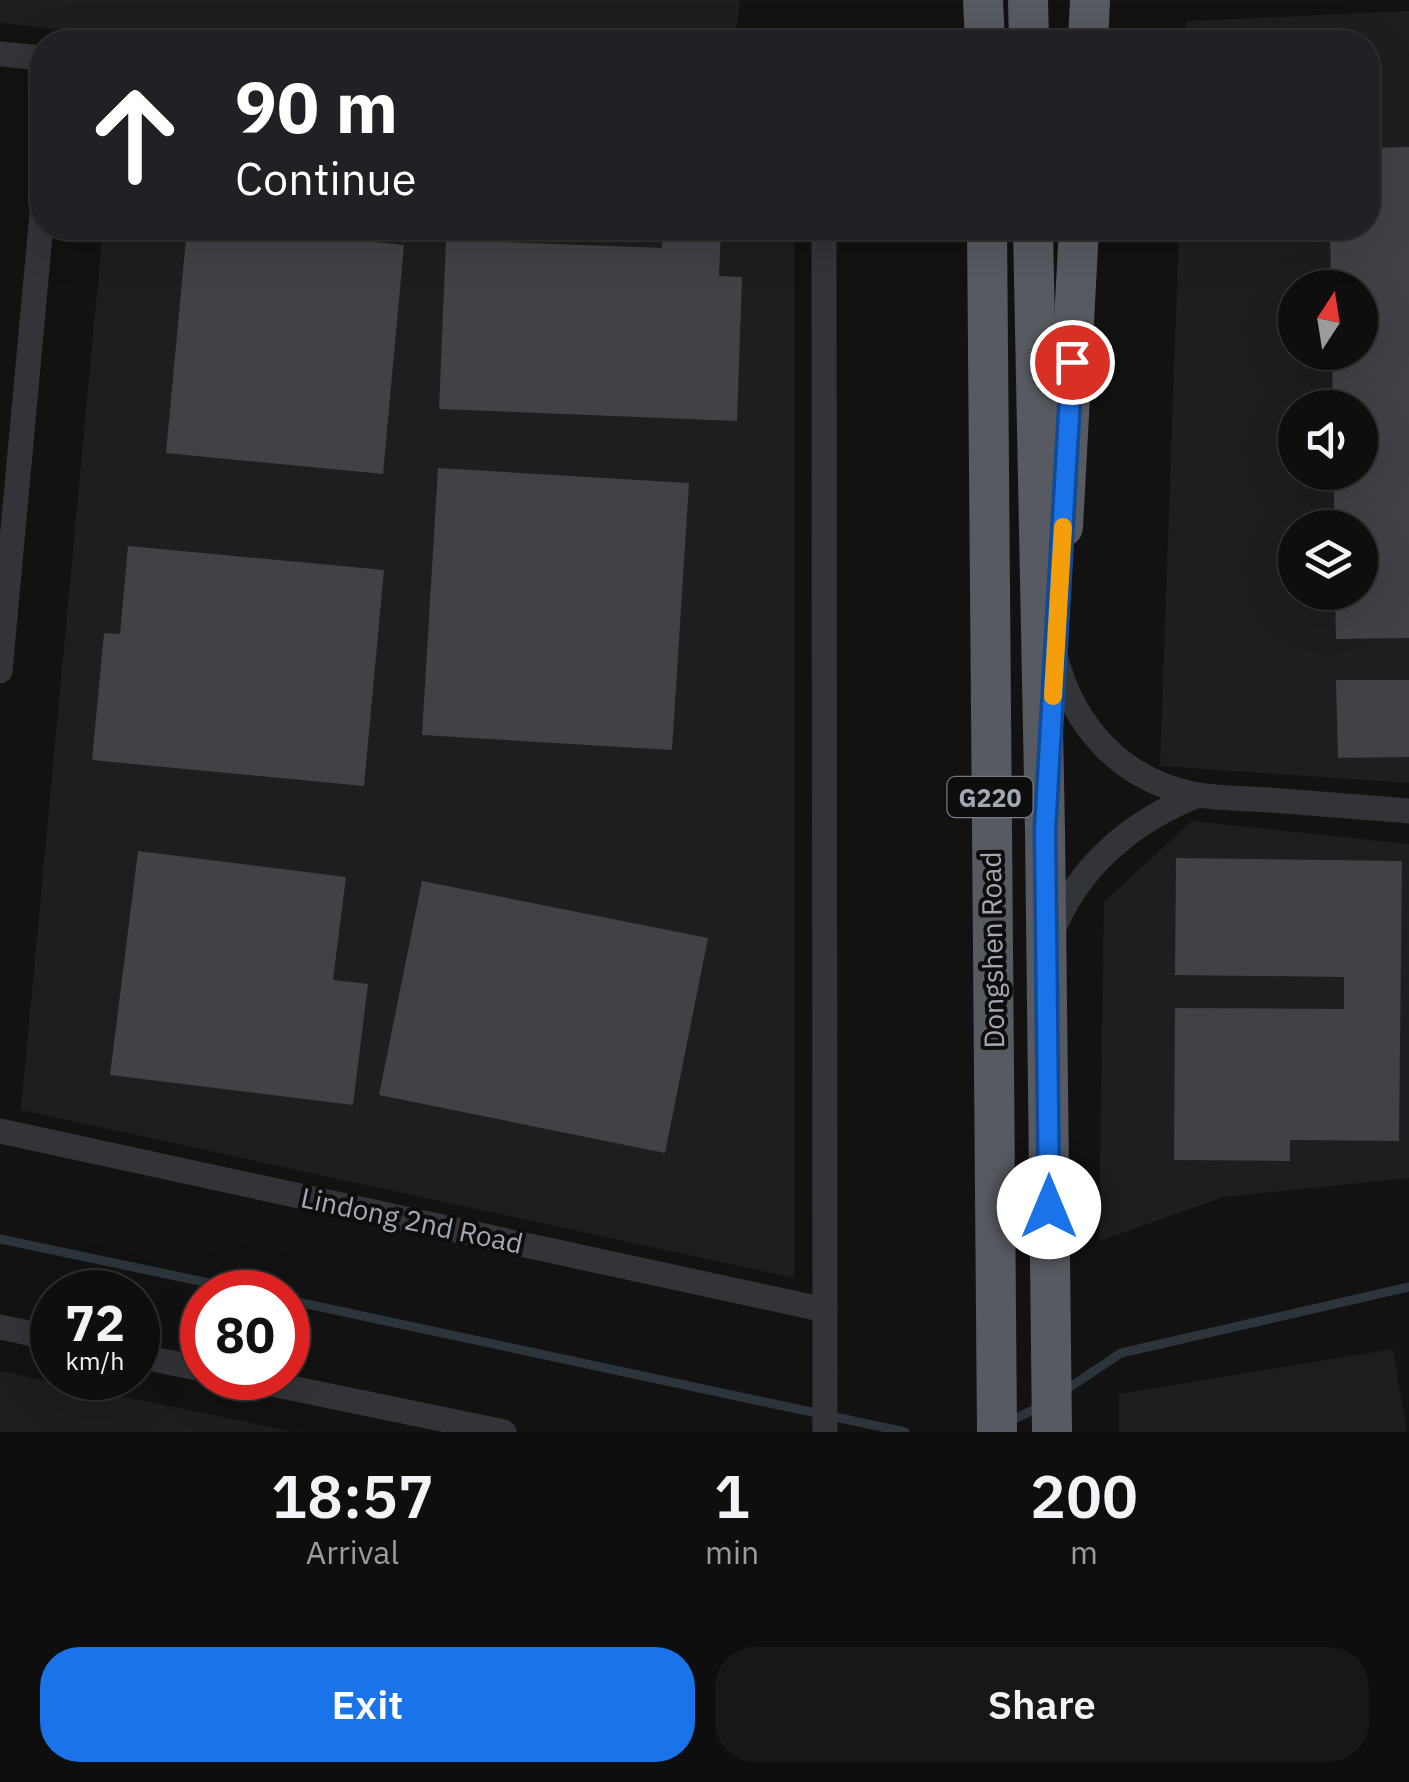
<!DOCTYPE html>
<html lang="en">
<head>
<meta charset="utf-8">
<style>
  :root { --surface:#0e0e0e; --page:#171717; --text:#f1f3f6; --muted:#9b9c9e; --line:#2e2e2e; --accent:#1a73e8 }
  body { margin:0; font-family:"IBM Plex Sans",sans-serif; background:var(--page); color:var(--text); height:100vh; display:flex; flex-direction:column; font-size:38px; white-space:nowrap }
  * { box-sizing:border-box; margin:0 }
  p { font-size:32px; color:var(--muted) }
  .icon { flex:none; width:55px; height:55px; fill:none; stroke:currentColor; stroke-width:2; stroke-linecap:round; stroke-linejoin:round }
  .map { position:relative; height:1432px; overflow:hidden }
  .sheet { display:flex; flex-direction:column; background:var(--surface); flex:1 }
  .sheet>* { flex:none }
  .banner { position:absolute; left:30px; top:30px; width:1350px; height:210px; border-radius:40px; box-shadow:0 10px 40px #0002,0 0 0 2px var(--line); background:#202124; color:#fff; overflow:hidden }
  .needle { width:65px; rotate:12deg }
  .tools { position:absolute; left:1278px; top:270px; display:grid; gap:20px }
  .tools a { display:grid; place-items:center; width:100px; height:100px; border-radius:50%; background:var(--surface); box-shadow:0 10px 40px #0002,0 0 0 2px var(--line); font-size:50px }
  .speed { position:absolute; left:30px; top:1270px; display:flex; gap:20px; font-size:50px; font-weight:700; text-align:center }
  .speed>* { display:grid; place-content:center; width:130px; height:130px; border-radius:50%; background:var(--surface); box-shadow:0 10px 40px #0002,0 0 0 2px var(--line); line-height:1 }
  .speed small { font-size:25px; font-weight:400 }
  .speed .limit { border:15px solid #d22; background:#fff; color:#111 }
  .pin { position:absolute; display:grid; place-items:center; width:85px; height:85px; color:#fff; margin:-42px; border:5px solid #fff; border-radius:50%; box-shadow:0 2px 10px #0007 }
  .me { position:absolute; width:110px; margin:-55px; rotate:0deg; stroke-linejoin:round; filter:drop-shadow(0 0 8px #0008) }
  .turn { display:flex; align-items:center; gap:35px; height:210px; padding:0 40px; font-size:45px }
  .turn .icon { width:130px; height:130px; stroke-width:2.5 }
  .turn b { display:block; font-size:70px; line-height:85px }
  .eta { display:flex; justify-content:space-evenly; align-items:center; height:170px; text-align:center }
  .eta b { font-size:60px; font-weight:600; line-height:70px }
  .cta { display:flex; gap:20px; margin-top:auto; padding:20px 40px }
  .cta a { flex:1; height:115px; border-radius:40px; background:var(--accent); color:#fff; font-size:40px; font-weight:600; line-height:115px; text-align:center }
  .cta a+a { background:var(--page); color:var(--text) }
  .map>svg:first-child { display:block }
  .built { fill:#1e1e20; fill-rule:evenodd }
  .lines { fill:none; stroke-linecap:round; stroke-linejoin:round }
  .stream { stroke:#2b353b; stroke-width:9 }
  .building { fill:#414246 }
  .minor { stroke:#333438; stroke-width:25 }
  .trunk { stroke:#575a60; stroke-width:40 }
  .route-casing { stroke:#114b97; stroke-width:25 }
  .route { stroke:#1a73e8; stroke-width:18 }
  .slow { stroke:#f59e0b; stroke-width:18 }
  .labels { text-anchor:middle; dominant-baseline:central; stroke-width:8; stroke-linejoin:round; paint-order:stroke }
  .shield { fill:#0d0d0e; stroke:#767a82; stroke-width:2.5 }
  .shield-label { font-size:25px; font-weight:bold; fill:#a3a9b4 }
  .street-label { font-size:28px; fill:#a3a9b4; stroke:#0d0d0e }
</style>
</head>
<body>
<div class="map">
<svg width="1409" height="1432" viewBox="0 0 1409 1432">
  <rect width="100%" height="100%" fill="#121213"/>
  <g class="built">
    <polygon points="0,0 740,0 735,42 184,42 0,23"/>
    <path d="M 1409,11 L 1409,783 L 1160,766 L 1179,228 L 1368,228 L 1368,42 L 1186,42 L 1186,21 ZM 1295,288 L 1360,288 L 1360,352 L 1295,352 ZM 1295,408 L 1360,408 L 1360,472 L 1295,472 ZM 1295,528 L 1360,528 L 1360,592 L 1295,592 Z"/>
    <polygon points="103,228 794,228 794,1278 21,1110"/>
    <polygon points="1192,821 1409,844 1409,1178 1224,1197 1099,1241 1104,902"/>
    <polygon points="1393,1349 1407,1432 1119,1432 1119,1394"/>
    <polygon points="0,1371 294,1432 0,1432"/>
  </g>
  <g class="lines">
    <g class="stream">
      <polyline points="0,1239 252,1292"/>
      <polyline points="288,1300 905,1432"/>
      <polyline points="1064,1391 1121,1353 1409,1287"/>
      <polyline points="1008,1422 1039,1407"/>
    </g>
  </g>
  <g class="building">
    <polygon points="1409,147 1409,638 1336,639 1335,592 1360,592 1360,528 1334,528 1334,472 1360,472 1360,408 1333,408 1332,352 1360,352 1360,288 1331,288 1330,228 1368,228 1368,148"/>
    <polygon points="187,228 334,228 333,238 404,245 383,474 166,453"/>
    <polygon points="663,228 721,228 719,276 742,277 737,421 439,409 446,240 662,248"/>
    <polygon points="438,468 689,483 672,750 422,735"/>
    <polygon points="128,546 384,570 364,786 92,760 104,633 120,634"/>
    <polygon points="1336,680 1409,680 1409,757 1338,758"/>
    <polygon points="138,851 346,877 333,980 368,984 353,1105 110,1075"/>
    <polygon points="1176,858 1402,861 1399,1141 1290,1140 1290,1161 1174,1160 1175,1008 1344,1009 1344,977 1175,975"/>
    <polygon points="422,881 708,938 665,1153 379,1095"/>
  </g>
  <g class="lines">
    <g class="minor">
      <polyline points="0,54 42,58"/>
      <polyline points="824,228 825,1432"/>
      <path d="M 1055,655 C 1073,726 1120,779 1193,794 C 1218,799 1245,798 1270,800 C 1317,804 1363,807 1409,811"/>
      <polyline points="0,671 42,214"/>
      <path d="M 1051,935 C 1077,867 1132,821 1198,795"/>
      <polyline points="0,1131 825,1310"/>
      <polyline points="0,1327 52,1338"/>
      <polyline points="138,1356 202,1369"/>
      <polyline points="243,1378 504,1432"/>
    </g>
    <g class="trunk">
      <polyline points="983,0 985,42"/>
      <polyline points="1028,0 1029,42"/>
      <polyline points="1088,42 1090,0"/>
      <polyline points="987,228 997,1432"/>
      <polyline points="1033,228 1045,831 1052,1432"/>
      <polyline points="1063,527 1079,228"/>
    </g>
  </g>
  <g class="lines">
    <g class="route-casing">
      <polyline id="route" points="1049,1207 1045,830 1072,362"/>
    </g>
    <use href="#route" class="route"/>
    <polyline class="slow" points="1053,696 1063,527"/>
  </g>
  <g class="labels">
    <rect class="shield" x="947.5" y="777" width="85" height="40" rx="8"/>
    <g class="shield-label">
      <text x="990" y="797">G220</text>
    </g>
    <g class="street-label">
      <text transform="translate(992 950) rotate(-91)">Dongshen Road</text>
      <text transform="translate(412 1220) rotate(12)">Lindong 2nd Road</text>
    </g>
  </g>
</svg>
<div class="tools">
<a><svg class="needle" viewBox="-14 -14 28 28"><path d="M0-13l5 13h-10z" fill="#e53935"/><path d="M0 13l5-13h-10z" fill="#9b9c9e"/></svg></a>
<a><svg class="icon" aria-label="sound" viewBox="0 0 24 24"><path d="M4 9h4l5-4v14l-5-4H4zM17 9q2 3 0 6"/></svg></a>
<a><svg class="icon" aria-label="layers" viewBox="0 0 24 24"><path d="M12 4l9 5-9 5-9-5zM3 14l9 5 9-5"/></svg></a>
</div>
<div class="speed"><div>72<small>km/h</small></div><div class="limit">80</div></div>
<div class="pin" style="left:1072px;top:362px;background:#d93025"><svg class="icon" aria-label="arrive" viewBox="0 0 24 24"><path d="M6 21V4h12l-3 4 3 4H6"/></svg></div>
<svg class="me" style="left:1049px;top:1207px" viewBox="-20 -20 40 40"><circle r="19" fill="#fff"/><path d="M0-13L10 11 0 6-10 11z" fill="#1a73e8"/></svg>
<div class="banner">
<div class="turn"><svg class="icon" aria-label="ahead" viewBox="0 0 24 24"><path d="M12 20V5M6 11l6-6 6 6"/></svg><div><b>90 m</b>Continue</div></div>
</div>
</div>
<section class="sheet">
<div class="eta">
<div><b>18:57</b><p>Arrival</p></div>
<div><b>1</b><p>min</p></div>
<div><b>200</b><p>m</p></div>
</div>
<div class="cta"><a>Exit</a><a>Share</a></div>
</section>
</body>
</html>
